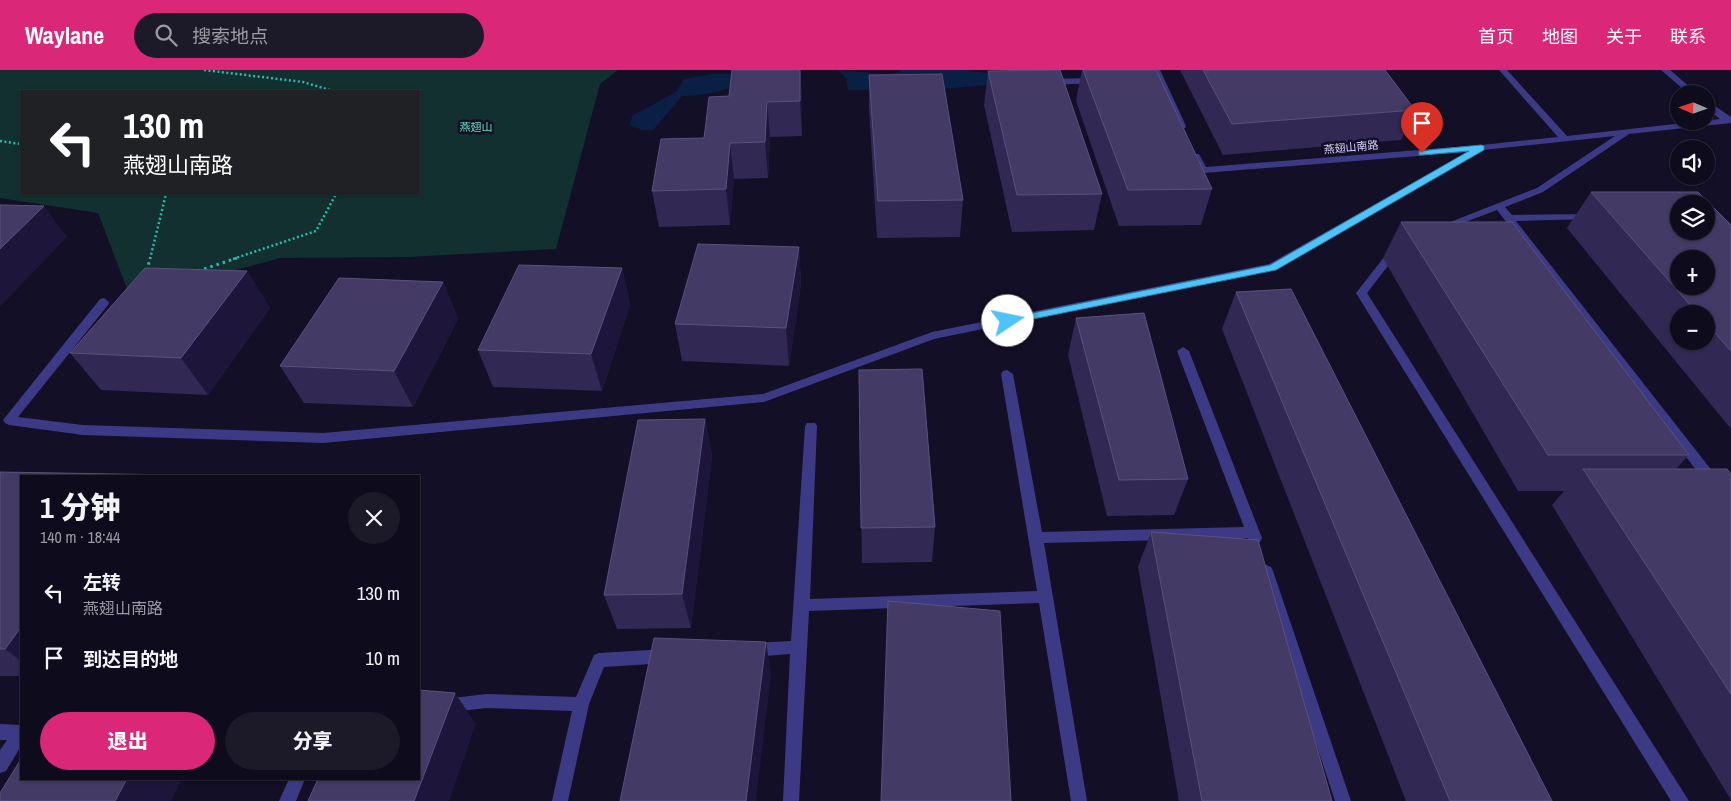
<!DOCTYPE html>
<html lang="zh">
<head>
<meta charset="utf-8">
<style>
  :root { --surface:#0e0b1c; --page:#1c1929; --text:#f1f3f6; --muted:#9b9ba3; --line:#2e2b3b; --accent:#db2777 }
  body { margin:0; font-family:"Archivo Narrow","Noto Sans SC",sans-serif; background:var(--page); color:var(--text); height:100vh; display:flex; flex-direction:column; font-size:19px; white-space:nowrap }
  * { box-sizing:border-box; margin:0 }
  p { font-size:16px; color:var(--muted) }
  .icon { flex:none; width:28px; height:28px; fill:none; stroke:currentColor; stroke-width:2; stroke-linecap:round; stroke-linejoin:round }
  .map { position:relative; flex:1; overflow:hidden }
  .details { position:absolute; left:20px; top:405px; width:400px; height:305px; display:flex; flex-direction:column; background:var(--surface); border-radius:0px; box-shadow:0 1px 4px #0004,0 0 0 1px var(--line) }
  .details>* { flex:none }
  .top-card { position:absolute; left:20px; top:20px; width:400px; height:105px; border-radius:0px; box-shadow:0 1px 4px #0004,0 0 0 1px var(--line); background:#202124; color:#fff; overflow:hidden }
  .needle { width:32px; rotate:272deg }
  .fabs { position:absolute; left:1670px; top:15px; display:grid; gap:10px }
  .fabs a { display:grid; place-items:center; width:45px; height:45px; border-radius:50%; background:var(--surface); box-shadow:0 1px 4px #0004,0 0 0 1px var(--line); font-size:25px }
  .pin { position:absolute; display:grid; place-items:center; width:42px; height:42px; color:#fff; margin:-51px -21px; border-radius:50% 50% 50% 0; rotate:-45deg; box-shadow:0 0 5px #0007 }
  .pin .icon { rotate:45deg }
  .me { position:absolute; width:55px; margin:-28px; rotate:79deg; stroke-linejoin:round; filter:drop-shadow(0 0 4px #0008) }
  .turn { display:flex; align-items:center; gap:18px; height:105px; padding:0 20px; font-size:22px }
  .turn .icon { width:65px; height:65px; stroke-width:2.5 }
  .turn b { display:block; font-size:35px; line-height:42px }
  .round { display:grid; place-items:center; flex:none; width:52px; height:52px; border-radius:26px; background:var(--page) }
  .summary { display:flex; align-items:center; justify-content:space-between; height:85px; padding:0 20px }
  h1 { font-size:30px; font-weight:800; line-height:38px }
  .cta { display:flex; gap:10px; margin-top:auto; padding:10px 20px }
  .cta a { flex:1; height:58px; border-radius:30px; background:var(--accent); color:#fff; font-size:20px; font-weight:800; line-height:58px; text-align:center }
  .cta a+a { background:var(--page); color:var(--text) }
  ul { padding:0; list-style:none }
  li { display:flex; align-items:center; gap:15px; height:65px; padding:0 20px }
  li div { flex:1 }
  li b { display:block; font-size:19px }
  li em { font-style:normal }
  header { display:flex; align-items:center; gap:30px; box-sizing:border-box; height:70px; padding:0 25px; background:var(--accent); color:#fff }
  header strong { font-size:24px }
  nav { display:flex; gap:28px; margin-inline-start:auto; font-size:18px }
  .search { width:350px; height:45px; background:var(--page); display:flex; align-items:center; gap:12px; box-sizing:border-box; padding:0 18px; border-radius:28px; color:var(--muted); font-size:19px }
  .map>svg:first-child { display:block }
  .green { fill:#12302f; fill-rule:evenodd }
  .water { fill:#0a1f44 }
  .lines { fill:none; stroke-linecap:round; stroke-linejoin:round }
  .path-far1 { stroke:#2fb8b0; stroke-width:2.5; stroke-dasharray:2 2.5; stroke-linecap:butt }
  .path { stroke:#2fb8b0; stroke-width:3; stroke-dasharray:2.5 4; stroke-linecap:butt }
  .street { fill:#3d3a85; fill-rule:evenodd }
  .wall { fill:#312854; fill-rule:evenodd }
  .shaded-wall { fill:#1d163a }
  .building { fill:#433a66; stroke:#5a527e; fill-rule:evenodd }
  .route { fill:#4fc3f7; stroke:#337fa1 }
  .labels { text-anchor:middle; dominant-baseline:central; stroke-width:5; stroke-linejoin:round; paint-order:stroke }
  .far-park-label { font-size:11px; fill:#5fe0c0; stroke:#130f26 }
  .far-street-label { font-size:11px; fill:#d9d4ff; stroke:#130f26 }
</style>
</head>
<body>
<header>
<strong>Waylane</strong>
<div class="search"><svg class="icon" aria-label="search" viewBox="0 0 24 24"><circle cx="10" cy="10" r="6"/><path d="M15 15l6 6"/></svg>搜索地点</div>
<nav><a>首页</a><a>地图</a><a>关于</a><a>联系</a></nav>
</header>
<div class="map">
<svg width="1731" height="731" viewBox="0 0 1731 731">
  <rect width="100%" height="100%" fill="#130f26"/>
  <path class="green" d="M 0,0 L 618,0 L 600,14 L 556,179 L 408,187 L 280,188 L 131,229 L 98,143 L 0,128 ZM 21,21 L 419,21 L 419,124 L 21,124 Z"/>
  <g class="water">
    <polygon points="838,0 892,5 901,0 967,0 1000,5 988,15 943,19 848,20 846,8"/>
    <path d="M 712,4 L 733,4 L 746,10 C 723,22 708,25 682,26 L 653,60 L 642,60 L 630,55 L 632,46 L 676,22 L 684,9 Z"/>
  </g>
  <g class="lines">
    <g class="path-far1">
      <polyline points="204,0 303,12 333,21"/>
      <polyline points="0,71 21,74"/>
      <polyline points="150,189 166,124"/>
      <polyline points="233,189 316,161 336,124"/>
    </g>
    <g class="path">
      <polyline points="147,201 150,188"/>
      <polyline points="198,201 237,188"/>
    </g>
    <g class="street">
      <polygon points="1152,0 1160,0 1186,56 1185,58 1182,59 1178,56"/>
      <polygon points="1499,0 1507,0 1567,66 1720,49 1706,38 1706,30 1731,47 1731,53 1629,64 1543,122 1505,137 1512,145 1594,144 1594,148 1590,149 1516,151 1731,425 1731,440 1726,439 1497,140 1444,160 1436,160 1435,158 1537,118 1615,66 1483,80 1276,199 934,269 764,332 323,373 83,365 9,355 5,353 3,350 100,229 104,228 109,232 108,235 18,347 83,355 323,363 763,324 932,262 1269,194 1468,82 1203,103 1200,102 1191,86 1193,84 1199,84 1206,97 1481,75 1558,67"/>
      <polygon points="1661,0 1670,0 1698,24 1689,24"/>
      <polygon points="1095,8 1099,11 1098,13 1048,15 1044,12 1048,9"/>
      <polygon points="1396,176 1401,179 1367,223 1689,731 1671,731 1356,223 1392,177"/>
      <polygon points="1183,277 1189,281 1262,468 1260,472 1255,474 1250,472 1248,468 1044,473 1087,731 1071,731 1039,533 809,541 799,731 783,731 790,584 751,587 746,585 743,580 746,575 751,573 791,571 805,356 807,353 815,353 817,356 810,529 1037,521 1001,304 1003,301 1007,300 1013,304 1042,462 1244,457 1177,281"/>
      <polygon points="1266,495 1271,497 1273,501 1351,731 1335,731 1259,501 1261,497"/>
      <polygon points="667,579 672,581 675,586 672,591 667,593 604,597 589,634 568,731 552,731 572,641 486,638 419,646 419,632 486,624 576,627 594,585 599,583"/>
      <polygon points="0,654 21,655 21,676 6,701 0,703 0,680 7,670 0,670"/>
      <polygon points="289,709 305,709 296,731 279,731"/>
    </g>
  </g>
  <g class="wall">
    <polygon points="732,0 800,0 802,27 802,66 770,67 768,108 734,109 730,155 659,157 652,121 704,68 729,26"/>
    <polygon points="1082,0 1156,0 1212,119 1201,155 1119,156 1076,31"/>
    <polygon points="1180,0 1385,0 1415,40 1401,70 1223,85"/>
    <polygon points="988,1 1102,124 1094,160 1012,162 984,35"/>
    <polygon points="869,5 963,130 960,167 877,168 869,40"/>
    <path d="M 1591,122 L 1731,155 L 1731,359 L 1567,158 ZM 1679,244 L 1706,244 L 1706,271 L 1679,271 Z"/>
    <polygon points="1401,152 1689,385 1676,399 1731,404 1731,730 1552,435 1564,421 1518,421 1383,188"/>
    <polygon points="799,177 801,214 789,296 682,291 675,254"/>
    <polygon points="622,198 630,235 602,321 493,317 478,280"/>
    <polygon points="247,201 270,238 208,325 101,320 70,283"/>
    <polygon points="443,212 458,249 413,337 304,333 280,296"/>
    <polygon points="1236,222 1552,731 1406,731 1222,259"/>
    <polygon points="1076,248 1188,409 1174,445 1107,446 1068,285"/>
    <polygon points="859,337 935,457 932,492 862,493"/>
    <polygon points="705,349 712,386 691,558 617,559 604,525"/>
    <polygon points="0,402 21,406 21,606 0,606"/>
    <polygon points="1151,462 1332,731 1179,731 1138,497"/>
  </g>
  <g class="shaded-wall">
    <polygon points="800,0 802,27 802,66 800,31"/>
    <polygon points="767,32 770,67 768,108 765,72"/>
    <polygon points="730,73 734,109 730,155 726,119"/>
    <polygon points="44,136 67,167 0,237 0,179"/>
    <polygon points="799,177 801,214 789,296 786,258"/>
    <polygon points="622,198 630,235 602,321 591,284"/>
    <polygon points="247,201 270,238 208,325 181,288"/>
    <polygon points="443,212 458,249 413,337 394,301"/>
    <polygon points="705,349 712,386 691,558 682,524"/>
    <polygon points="21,557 21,591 5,579"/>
    <polygon points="766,572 771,605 756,731 746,731"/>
    <polygon points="455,623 476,654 449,731 414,731"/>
    <polygon points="127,709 182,709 171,731 115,731"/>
  </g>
  <g class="building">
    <polygon points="732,0 800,0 800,31 767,32 765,72 730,73 726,119 652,121 661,69 704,68 709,27 729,26"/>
    <polygon points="1060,0 1102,124 1017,125 988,1"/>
    <polygon points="1083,0 1156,0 1212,119 1128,120"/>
    <polygon points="1203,0 1385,0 1415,40 1232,54"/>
    <polygon points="942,4 963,130 878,131 869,5"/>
    <path d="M 1591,122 L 1698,122 L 1731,155 L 1731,281 L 1706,253 L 1706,244 L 1698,244 ZM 1679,134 L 1706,134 L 1706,161 L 1679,161 ZM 1679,189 L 1706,189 L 1706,216 L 1679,216 Z"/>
    <polygon points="0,135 44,136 0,179"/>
    <polygon points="1401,152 1512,152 1689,385 1548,385"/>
    <polygon points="698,174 799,177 786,258 675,254"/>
    <polygon points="519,195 622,198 591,284 478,280"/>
    <polygon points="145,198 247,201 181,288 70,283"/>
    <polygon points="339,208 443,212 394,301 280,296"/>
    <polygon points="1291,219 1552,731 1450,731 1236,222"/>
    <polygon points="1144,243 1188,409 1119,410 1076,248"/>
    <polygon points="922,299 935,457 861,458 859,300"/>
    <polygon points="705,349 682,524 604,525 638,350"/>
    <polygon points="1583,399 1727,399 1731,404 1731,624"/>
    <polygon points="0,402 233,406 21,406 21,557 5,579 0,579"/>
    <polygon points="1151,462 1258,470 1332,731 1202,731"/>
    <polygon points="888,531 1000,541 1011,731 881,731"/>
    <polygon points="654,568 766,572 746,731 620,731"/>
    <polygon points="419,620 455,623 414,731 308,731 318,709 419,709"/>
    <polygon points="21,689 21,709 127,709 115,731 0,731 0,723"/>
  </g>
  <polygon class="route" points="1481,75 1484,76 1484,80 1276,200 1008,254 1003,251 1008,248 1270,195 1469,81 1422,85 1419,85 1419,81"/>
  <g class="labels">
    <g class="far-park-label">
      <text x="476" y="57">燕翅山</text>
    </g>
    <g class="far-street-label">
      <text transform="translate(1351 77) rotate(-5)">燕翅山南路</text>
    </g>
  </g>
</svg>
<div class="fabs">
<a><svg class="needle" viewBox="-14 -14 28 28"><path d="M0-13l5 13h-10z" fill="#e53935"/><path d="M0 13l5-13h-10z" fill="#9b9ba3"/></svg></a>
<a><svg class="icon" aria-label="sound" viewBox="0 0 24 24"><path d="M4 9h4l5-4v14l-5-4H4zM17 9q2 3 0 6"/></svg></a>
<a><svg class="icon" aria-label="layers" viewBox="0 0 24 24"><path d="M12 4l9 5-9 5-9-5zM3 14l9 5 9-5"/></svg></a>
<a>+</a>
<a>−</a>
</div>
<div class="pin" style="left:1422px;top:83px;background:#d93025"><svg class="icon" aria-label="arrive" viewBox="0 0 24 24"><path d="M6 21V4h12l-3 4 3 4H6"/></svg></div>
<svg class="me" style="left:1008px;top:251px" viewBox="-20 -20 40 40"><circle r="19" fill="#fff"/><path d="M0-13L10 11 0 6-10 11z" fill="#4fc3f7"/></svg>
<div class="top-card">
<div class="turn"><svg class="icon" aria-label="left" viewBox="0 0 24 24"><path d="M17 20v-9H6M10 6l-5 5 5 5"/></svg><div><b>130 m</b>燕翅山南路</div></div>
</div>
<section class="details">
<div class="summary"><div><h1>1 分钟</h1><p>140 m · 18:44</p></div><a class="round"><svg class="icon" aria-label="close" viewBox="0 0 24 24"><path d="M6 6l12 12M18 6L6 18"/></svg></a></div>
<ul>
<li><svg class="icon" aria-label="left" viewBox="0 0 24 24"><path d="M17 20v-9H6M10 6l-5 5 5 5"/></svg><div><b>左转</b><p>燕翅山南路</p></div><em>130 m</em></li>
<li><svg class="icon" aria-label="arrive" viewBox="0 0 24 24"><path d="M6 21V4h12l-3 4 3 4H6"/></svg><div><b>到达目的地</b></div><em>10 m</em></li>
</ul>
<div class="cta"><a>退出</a><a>分享</a></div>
</section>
</div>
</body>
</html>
